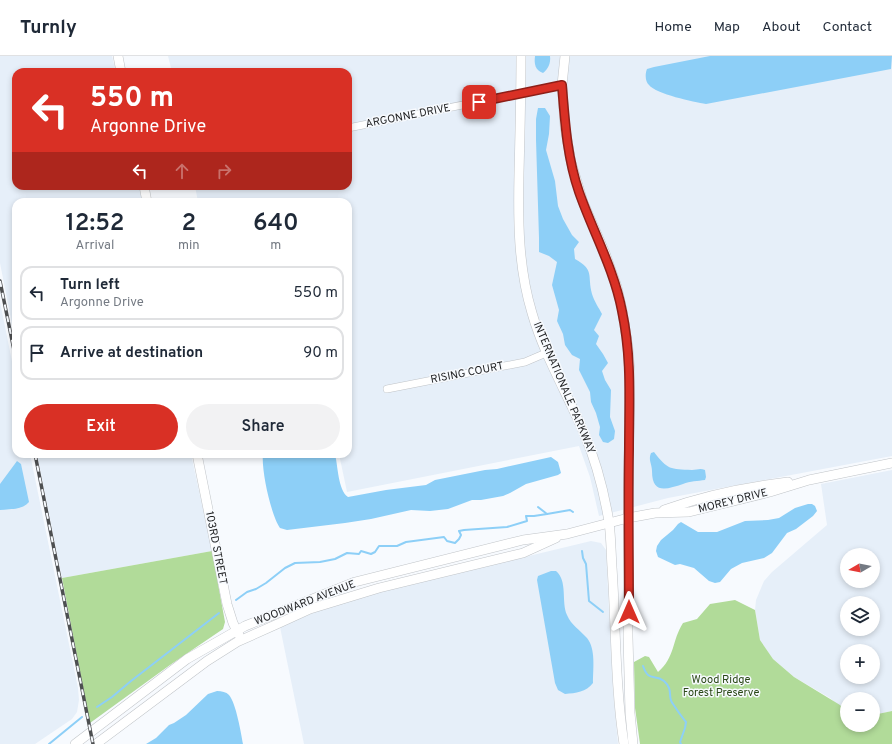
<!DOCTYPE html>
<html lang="en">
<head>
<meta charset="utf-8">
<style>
  :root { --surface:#fff; --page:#f2f2f3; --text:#1f2937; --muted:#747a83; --line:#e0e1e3; --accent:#d93025 }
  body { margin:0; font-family:Overpass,sans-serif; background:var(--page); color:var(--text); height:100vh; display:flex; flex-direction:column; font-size:15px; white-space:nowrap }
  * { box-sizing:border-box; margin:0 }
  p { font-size:13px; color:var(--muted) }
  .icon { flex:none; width:22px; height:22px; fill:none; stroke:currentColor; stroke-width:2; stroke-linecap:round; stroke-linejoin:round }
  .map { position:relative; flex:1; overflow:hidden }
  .side { position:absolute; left:12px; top:142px; width:340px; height:260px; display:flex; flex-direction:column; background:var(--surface); border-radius:12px; box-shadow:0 2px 6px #0003 }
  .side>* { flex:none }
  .hud { position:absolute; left:12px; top:12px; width:340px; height:122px; border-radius:12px; box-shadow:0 2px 6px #0003; background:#d93025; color:#fff; overflow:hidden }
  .needle { width:26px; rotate:260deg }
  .controls { position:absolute; left:840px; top:492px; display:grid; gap:8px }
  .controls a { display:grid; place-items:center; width:40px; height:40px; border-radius:50%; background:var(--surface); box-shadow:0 2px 6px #0003; font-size:20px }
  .pin { position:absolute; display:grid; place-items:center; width:34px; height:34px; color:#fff; margin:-17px; border-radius:8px; box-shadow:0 2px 6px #0006 }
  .me { position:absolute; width:44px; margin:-22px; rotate:0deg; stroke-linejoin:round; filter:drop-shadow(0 0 3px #0008) }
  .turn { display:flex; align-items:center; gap:14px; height:84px; padding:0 12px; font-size:18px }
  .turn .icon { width:52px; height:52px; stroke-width:2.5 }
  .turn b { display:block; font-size:28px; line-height:34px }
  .lanes { display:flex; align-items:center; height:38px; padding:0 12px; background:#0003; justify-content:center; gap:20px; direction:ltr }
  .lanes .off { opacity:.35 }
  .eta { display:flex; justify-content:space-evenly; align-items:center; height:68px; text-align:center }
  .eta b { font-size:24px; font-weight:600; line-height:28px }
  .cta { display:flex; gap:8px; margin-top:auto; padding:8px 12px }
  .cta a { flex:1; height:46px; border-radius:24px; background:var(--accent); color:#fff; font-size:16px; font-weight:600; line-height:46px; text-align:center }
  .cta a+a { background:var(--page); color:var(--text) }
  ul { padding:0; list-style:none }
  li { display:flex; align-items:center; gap:12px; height:54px; margin:0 8px 6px; padding:0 4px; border:2px solid var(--line); border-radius:12px }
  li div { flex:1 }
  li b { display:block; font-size:15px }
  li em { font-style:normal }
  header { display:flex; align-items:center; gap:24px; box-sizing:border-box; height:56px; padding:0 20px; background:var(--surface); border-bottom:1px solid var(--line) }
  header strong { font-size:19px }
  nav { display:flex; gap:22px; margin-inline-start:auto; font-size:14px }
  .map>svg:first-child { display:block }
  .built { fill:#e6eff9; fill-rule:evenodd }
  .green { fill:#b1db99 }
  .water { fill:#8dcff7 }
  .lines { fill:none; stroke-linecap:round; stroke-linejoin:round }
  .stream { stroke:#8dcff7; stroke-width:2 }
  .minor-casing { stroke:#c0c4c8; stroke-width:8 }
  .tertiary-casing { stroke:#c0c4c8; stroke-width:10 }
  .minor { stroke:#fff; stroke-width:7 }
  .tertiary { stroke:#fff; stroke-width:9 }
  .rail-casing { stroke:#4d4f51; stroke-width:3.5 }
  .rail { stroke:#f7fafe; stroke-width:2; stroke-dasharray:6; stroke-linecap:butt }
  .route-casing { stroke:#8d1f18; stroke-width:10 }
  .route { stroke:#d93025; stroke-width:7 }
  .labels { text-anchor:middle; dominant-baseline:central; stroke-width:3; stroke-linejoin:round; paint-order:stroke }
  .street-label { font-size:11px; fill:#1f2022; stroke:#f7fafe }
  .park-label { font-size:11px; fill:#2a4816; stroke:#f7fafe }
</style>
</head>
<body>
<header>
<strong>Turnly</strong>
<nav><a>Home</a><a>Map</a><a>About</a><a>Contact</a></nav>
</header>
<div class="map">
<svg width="892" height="688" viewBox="0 0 892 688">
  <rect width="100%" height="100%" fill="#f7fafe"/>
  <g class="built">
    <polygon points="0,0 112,0 116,16 16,16 16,130 139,130 142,146 16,146 16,289 0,207"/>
    <polygon points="168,0 892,0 892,400 668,442 599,460 590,421 579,390 347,436 339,398 348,398 348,146 198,146 195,130 348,130 348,16 172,16"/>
    <polygon points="0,246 16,325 16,398 30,398 78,632 79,644 77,656 72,663 35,688 0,688"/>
    <polygon points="37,398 191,398 212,495 62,522"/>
    <path d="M 892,414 L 892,655 L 873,659 L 873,643 L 847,643 L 847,655 L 843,654 L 830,642 L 794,621 L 773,603 L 760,584 L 755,554 L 756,544 L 764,525 L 772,516 L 827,469 L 821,428 ZM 847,499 L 873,499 L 873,525 L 847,525 ZM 847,547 L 873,547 L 873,573 L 847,573 ZM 847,595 L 873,595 L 873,621 L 847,621 Z"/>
    <polygon points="591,485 601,487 606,494 613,634 618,688 304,688 280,571 325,552 359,541"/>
  </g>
  <g class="green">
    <polygon points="212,495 225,566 223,573 170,609 90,667 62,522"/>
    <path d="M 735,544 L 755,554 L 760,584 L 773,603 L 794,621 L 840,649 L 843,653 L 847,654 L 847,669 L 873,669 L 873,659 L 892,655 L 892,688 L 640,688 L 635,652 L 634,606 L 645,600 L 649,601 L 658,616 C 675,602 672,584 683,567 L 697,563 L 710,548 Z"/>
  </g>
  <g class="water">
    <path d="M 535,0 L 550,0 C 551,7 548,13 543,17 C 535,14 534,8 535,0 Z"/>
    <path d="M 710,0 L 892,0 L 891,13 L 706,48 C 694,46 656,38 649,29 C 645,25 645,18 647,13 L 654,11 Z"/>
    <path d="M 538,52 L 545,52 L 550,60 L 549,78 L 546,94 L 555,125 L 558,150 L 563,163 L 572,179 L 579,186 L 574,193 L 575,203 C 595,214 587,219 592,238 C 594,245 599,252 602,258 L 594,274 L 599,280 L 596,288 L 603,298 L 608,307 L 602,315 L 605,324 L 611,334 L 610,361 L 615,375 L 614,383 L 608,387 L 603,386 L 599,379 L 600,371 L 596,357 L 591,346 L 590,336 L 579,314 L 580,303 L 572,299 L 565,289 L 563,278 L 557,265 L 559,254 L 552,229 L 557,206 L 549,200 L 539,196 L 539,182 L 536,84 L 536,63 Z"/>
    <path d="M 654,396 C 668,414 670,413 692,414 C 697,414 700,412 705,414 L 706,421 L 705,424 C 698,425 690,425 683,428 C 667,433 652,439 652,415 C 652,408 648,404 651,397 Z"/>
    <path d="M 263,398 L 335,398 C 338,410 338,434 348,441 L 386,434 L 426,429 L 435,424 L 485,414 L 497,413 L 551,401 L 558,406 L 561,417 L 558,419 L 526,428 L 510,437 L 503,440 L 481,444 L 472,444 L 448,453 L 430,455 L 411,454 L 371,463 L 345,467 L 287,474 L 280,472 C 271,459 261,414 263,398 Z"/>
    <path d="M 17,405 L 21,408 L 29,446 C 23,454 9,453 0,454 L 0,428 Z"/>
    <polygon points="808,448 812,448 815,450 817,455 813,460 796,473 787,477 772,497 764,502 742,507 731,513 720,526 715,527 709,525 694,512 680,508 675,509 658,501 656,495 657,490 661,484 673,474 678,468 681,466 698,476 717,476 745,465 768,464 779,462 795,452"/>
    <path d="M 551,515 L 556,515 C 568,525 561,546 567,559 C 571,569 580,574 587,582 C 596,593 593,613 593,627 C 586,636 576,637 565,638 L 558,634 L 555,627 L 537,524 L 538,520 Z"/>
    <path d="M 217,635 C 222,635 226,636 229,639 C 236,647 241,677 243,688 L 146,688 L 156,682 L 169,669 L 174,667 L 186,659 L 208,638 Z"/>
  </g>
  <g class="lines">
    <g class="stream">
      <polyline points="538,451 547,458 570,454 573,456"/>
      <polyline points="582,495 583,502 586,508 589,545 603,556"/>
      <polyline points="236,544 247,536 256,533 266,527 285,512 295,507 320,506 335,503 347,497 359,498 361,495 371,498 375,496 379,490 397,490 406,486 444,481 447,485 455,487 459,483 461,479 459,475 464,474 507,471 527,465 526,460 534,460 547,458"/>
      <path d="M 643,610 C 649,627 654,617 664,625 C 674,634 667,641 673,648 C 677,654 681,660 686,666 L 685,672 L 680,686 L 681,688"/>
      <polyline points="97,651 112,641 131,625 219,557"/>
      <polyline points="49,688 82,661"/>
    </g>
    <g class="minor-casing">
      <g id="minor">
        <polyline points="348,72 562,29"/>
        <polyline points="387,333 525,306 546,297"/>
      </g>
    </g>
    <g class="tertiary-casing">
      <g id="tertiary">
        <polyline points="118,0 121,16"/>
        <path d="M 521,0 C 521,39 520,78 519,117 C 518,164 518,211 532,257 C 544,299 567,337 584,377 C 596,405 604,436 609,466 C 611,481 611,496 612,511 C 616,570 615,630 624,688"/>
        <polyline points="565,0 562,29 565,71 571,106 583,146 605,197 617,231 622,253 628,291 630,316 628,462 628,581 630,657 633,688"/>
        <polyline points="144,130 147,146"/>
        <polyline points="197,398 227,548 233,567 239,579"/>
        <path d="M 664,454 C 703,440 746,431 788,426"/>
        <polyline points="75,688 187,603 245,570 355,526 523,484 567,478 628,462 655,457 689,456 770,436 809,424 892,407"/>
        <polyline points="96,688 207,605 237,586 275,569 310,553 379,532 523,497 556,482"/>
      </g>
    </g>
    <use href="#minor" class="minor"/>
    <use href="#tertiary" class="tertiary"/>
    <g class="rail-casing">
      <g id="rail">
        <polyline points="0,225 16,304"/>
        <polyline points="35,398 93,688"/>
      </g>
    </g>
    <use href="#rail" class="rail"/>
  </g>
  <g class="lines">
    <g class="route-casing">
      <path id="route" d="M 479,46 L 562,29 C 565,66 567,101 579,136 C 593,176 614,213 622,255 C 632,302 629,346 629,393 C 628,448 629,502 629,556"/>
    </g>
    <use href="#route" class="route"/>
  </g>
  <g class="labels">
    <g class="street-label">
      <text transform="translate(408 60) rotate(-11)">ARGONNE DRIVE</text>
      <text transform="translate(467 317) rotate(-11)">RISING COURT</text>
      <text transform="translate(564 332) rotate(67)">INTERNATIONALE PARKWAY</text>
      <text transform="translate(733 445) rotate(-14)">MOREY DRIVE</text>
      <text transform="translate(216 492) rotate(79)">103RD STREET</text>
      <text transform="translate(305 547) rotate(-21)">WOODWARD AVENUE</text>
    </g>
    <g class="park-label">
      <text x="721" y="624">Wood Ridge<tspan x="721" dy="13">Forest Preserve</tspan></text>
    </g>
  </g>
</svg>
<div class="controls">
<a><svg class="needle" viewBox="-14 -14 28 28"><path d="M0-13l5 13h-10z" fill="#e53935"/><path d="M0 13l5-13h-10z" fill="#747a83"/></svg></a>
<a><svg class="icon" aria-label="layers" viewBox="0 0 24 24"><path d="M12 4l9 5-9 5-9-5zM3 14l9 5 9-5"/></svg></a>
<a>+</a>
<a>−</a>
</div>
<div class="pin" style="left:479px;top:46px;background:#d93025"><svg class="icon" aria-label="arrive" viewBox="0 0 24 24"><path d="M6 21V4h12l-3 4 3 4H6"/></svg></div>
<svg class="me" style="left:629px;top:556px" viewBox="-20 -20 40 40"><path d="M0-17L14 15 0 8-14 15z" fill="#d93025" stroke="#fff" stroke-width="4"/></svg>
<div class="hud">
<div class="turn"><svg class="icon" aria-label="left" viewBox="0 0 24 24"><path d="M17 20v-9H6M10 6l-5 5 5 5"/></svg><div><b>550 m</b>Argonne Drive</div></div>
<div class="lanes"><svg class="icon" aria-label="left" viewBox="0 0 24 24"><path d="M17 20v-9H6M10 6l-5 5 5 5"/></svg><svg class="icon off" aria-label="ahead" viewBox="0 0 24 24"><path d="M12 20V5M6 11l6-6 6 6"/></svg><svg class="icon off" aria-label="right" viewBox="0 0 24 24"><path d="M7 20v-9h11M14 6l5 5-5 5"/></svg></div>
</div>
<section class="side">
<div class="eta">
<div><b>12:52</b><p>Arrival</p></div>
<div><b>2</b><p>min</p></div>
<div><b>640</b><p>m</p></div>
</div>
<ul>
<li><svg class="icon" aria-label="left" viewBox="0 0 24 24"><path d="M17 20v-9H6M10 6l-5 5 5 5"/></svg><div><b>Turn left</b><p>Argonne Drive</p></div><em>550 m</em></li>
<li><svg class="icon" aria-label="arrive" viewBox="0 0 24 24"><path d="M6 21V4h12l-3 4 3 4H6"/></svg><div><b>Arrive at destination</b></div><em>90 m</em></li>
</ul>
<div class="cta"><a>Exit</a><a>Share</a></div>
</section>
</div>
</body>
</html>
